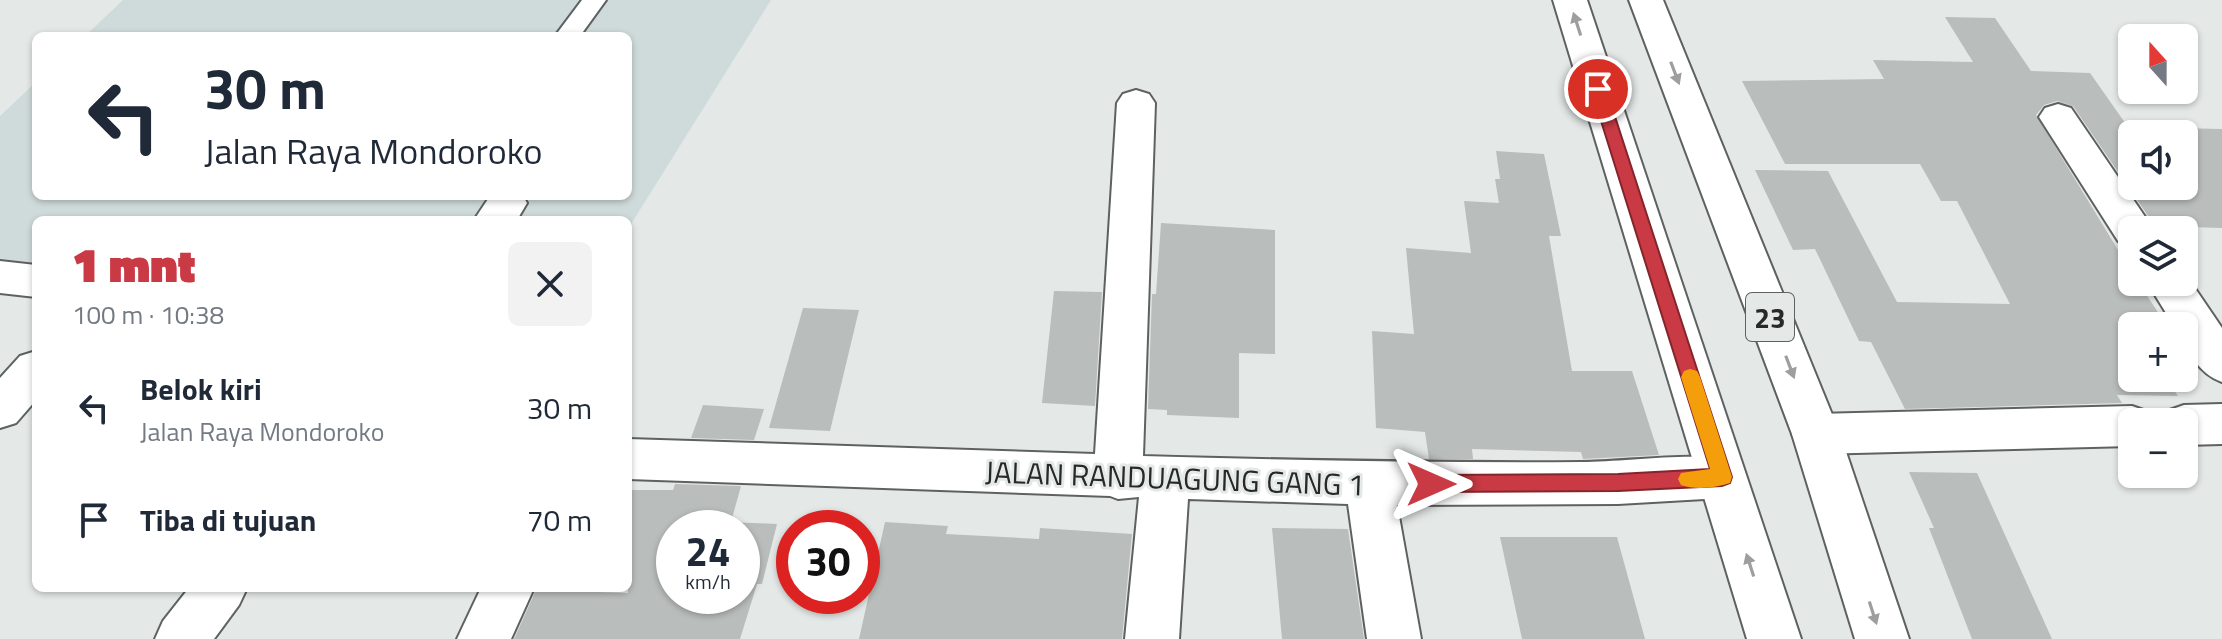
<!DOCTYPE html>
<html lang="id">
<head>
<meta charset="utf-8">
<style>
  :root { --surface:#fff; --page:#f2f2f3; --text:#1f2937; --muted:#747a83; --accent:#ca3a44 }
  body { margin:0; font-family:"Titillium Web",sans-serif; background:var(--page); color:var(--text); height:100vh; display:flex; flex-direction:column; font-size:30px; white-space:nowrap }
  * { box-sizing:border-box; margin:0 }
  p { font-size:26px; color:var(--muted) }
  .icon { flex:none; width:44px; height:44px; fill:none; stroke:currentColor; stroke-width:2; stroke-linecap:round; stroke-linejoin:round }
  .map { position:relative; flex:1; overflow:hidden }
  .sheet { position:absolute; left:32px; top:216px; width:600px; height:376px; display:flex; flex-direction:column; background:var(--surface); border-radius:12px; box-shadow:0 2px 6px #0004 }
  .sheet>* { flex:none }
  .hud { position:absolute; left:32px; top:32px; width:600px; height:168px; border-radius:12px; box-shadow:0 2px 6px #0004; background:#fff; color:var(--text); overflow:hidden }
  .needle { width:52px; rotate:339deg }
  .controls { position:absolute; left:2118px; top:24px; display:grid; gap:16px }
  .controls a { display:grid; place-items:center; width:80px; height:80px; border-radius:12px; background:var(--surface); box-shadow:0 2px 6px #0004; font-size:40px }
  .speed { position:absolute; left:656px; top:510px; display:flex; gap:16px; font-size:40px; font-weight:700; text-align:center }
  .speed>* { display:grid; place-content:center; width:104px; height:104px; border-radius:50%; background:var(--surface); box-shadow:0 2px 6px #0004; line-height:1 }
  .speed small { font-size:20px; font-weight:400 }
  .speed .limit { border:12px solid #d22; background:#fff; color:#111 }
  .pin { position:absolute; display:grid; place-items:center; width:68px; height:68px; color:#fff; margin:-34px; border:4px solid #fff; border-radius:50%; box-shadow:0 2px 8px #0007 }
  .me { position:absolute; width:88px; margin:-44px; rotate:90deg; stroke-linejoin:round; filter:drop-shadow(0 0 6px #0008) }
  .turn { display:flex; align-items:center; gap:28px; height:168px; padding:0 40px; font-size:36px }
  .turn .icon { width:104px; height:104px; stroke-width:2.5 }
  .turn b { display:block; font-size:56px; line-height:68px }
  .round { display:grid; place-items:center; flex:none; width:84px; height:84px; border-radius:12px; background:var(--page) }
  .headline { display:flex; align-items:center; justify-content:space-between; height:136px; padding:0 40px }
  h1 { font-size:48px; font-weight:800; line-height:60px; color:var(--accent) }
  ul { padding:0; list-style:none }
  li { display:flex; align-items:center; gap:24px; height:112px; padding:0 40px }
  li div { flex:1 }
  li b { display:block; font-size:30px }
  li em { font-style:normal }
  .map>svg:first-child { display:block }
  .built { fill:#cfdbda }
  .building { fill:#b9bdbc; fill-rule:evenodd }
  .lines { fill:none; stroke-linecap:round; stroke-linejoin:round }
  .service-casing { stroke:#5e6161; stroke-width:4 }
  .minor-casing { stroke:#5e6161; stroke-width:4 }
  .trunk-casing { stroke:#5e6161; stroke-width:4 }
  .service { fill:#fff; fill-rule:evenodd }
  .minor { fill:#fff; fill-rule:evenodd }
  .trunk { fill:#fff; fill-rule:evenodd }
  .oneway { fill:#9e9e9e }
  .route { fill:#ca3a44; stroke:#83262c; stroke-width:2 }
  .slow { fill:#f59e0b }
  .labels { text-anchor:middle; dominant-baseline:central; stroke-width:6; stroke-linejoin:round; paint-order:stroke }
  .shield { fill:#e4e9e8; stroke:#606262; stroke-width:2 }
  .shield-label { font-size:28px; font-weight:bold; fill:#272828 }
  .street-label { font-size:30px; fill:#272828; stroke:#e4e9e8 }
</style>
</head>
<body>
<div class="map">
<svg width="2222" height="639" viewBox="0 0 2222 639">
  <rect width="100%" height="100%" fill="#e4e9e8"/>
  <polygon class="built" points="123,0 771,0 628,229 628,220 36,220 36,294 0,289 0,116 36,82 36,196 628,196 628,36 85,36"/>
  <g class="building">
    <path d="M 1945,17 L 1995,18 L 2031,71 L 2090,73 L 2128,127 L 2222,129 L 2222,228 L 2155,226 L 2073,106 L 2057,101 L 2044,105 L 2036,115 L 2132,273 L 2132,282 L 2138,282 L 2167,326 L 2132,326 L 2132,378 L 2166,378 L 2178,396 L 2117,395 L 2122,403 L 1905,409 L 1871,342 L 1859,341 L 1815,249 L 1793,250 L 1755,170 L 1828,171 L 1897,302 L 2010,304 L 1957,201 L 1941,201 L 1920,164 L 1785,164 L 1742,81 L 1884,79 L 1873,60 L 1973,62 ZM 2132,134 L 2184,134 L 2184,186 L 2132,186 Z"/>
    <polygon points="1496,151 1544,154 1561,236 1549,236 1572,371 1632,371 1659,455 1583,459 1581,452 1472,449 1473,459 1429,459 1425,432 1376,428 1372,331 1414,334 1406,248 1471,253 1464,201 1499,203 1495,179 1500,179"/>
    <polygon points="1161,223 1275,230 1275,354 1239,353 1239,418 1167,415 1167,410 1148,409 1152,294 1156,294"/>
    <polygon points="1054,291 1102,292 1095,406 1042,403"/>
    <polygon points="803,308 859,310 830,431 769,428"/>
    <polygon points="703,405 764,409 754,440 691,438"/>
    <polygon points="1909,472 1977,473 2052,639 1972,639 1929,528 1934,528"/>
    <path d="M 675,484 L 741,486 L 731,522 L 777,524 L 762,584 L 757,584 L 740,639 L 514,639 L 536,590 L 628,593 L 628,490 L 673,490 ZM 674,528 L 742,528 L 742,596 L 674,596 Z"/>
    <polygon points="885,522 948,526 946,534 1039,539 1040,528 1132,534 1122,639 859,639"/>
    <polygon points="1272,528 1348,529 1364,639 1282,639"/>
    <polygon points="1500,537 1617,537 1645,639 1522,639"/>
  </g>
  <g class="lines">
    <g class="service-casing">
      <polygon id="service" points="582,0 606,0 580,36 555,36"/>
    </g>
    <g class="minor-casing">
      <g id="minor">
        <path d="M 1136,90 L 1149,94 L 1155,103 L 1143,456 C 1289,460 1435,463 1582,462 C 1624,462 1704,450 1739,462 L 1746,477 L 1739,492 L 1722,498 L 1618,504 L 1397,505 L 1421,639 L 1367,639 L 1348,504 L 1188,499 L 1179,639 L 1125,639 L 1139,497 L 1118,499 L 1110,496 L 628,479 L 628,439 L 1095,454 L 1117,103 L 1123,94 Z"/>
        <polygon points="2058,104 2071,108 2154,230 2132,230 2132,245 2118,241 2039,117 2045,108"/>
        <polygon points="490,196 523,196 527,203 517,220 474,220"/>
        <polygon points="0,261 36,265 36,297 0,293"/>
        <path d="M 2184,272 L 2222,328 L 2222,382 C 2199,374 2184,350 2184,326 L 2174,326 L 2147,282 L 2184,282 Z"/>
        <polygon points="36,351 36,400 16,423 0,428 0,378 20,356"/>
        <polygon points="2222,404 2222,444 2184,445 2184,422 2162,422 2167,411 2184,405"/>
        <polygon points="2132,406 2149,412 2154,422 2132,422 2132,446 1816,454 1799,448 1792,434 1799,420 1816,414"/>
        <polygon points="189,588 247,588 239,605 214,639 155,639 163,621"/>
        <polygon points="481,588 534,588 511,639 457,639"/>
      </g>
    </g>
    <g class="trunk-casing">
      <g id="trunk">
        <polygon points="1553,0 1587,0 1801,639 1747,639"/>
        <polygon points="1629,0 1663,0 1840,434 1909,639 1855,639 1792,434"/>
      </g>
    </g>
    <use href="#service" class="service"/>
    <use href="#minor" class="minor"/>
    <use href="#trunk" class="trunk"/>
  </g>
  <defs><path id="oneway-solid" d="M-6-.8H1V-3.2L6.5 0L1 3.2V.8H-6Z" transform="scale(2)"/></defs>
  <g class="oneway">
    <use href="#oneway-solid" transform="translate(1577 24) rotate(-108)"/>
    <use href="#oneway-solid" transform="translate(1675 73) rotate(69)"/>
    <use href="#oneway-solid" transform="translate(1790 367) rotate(69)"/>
    <use href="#oneway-solid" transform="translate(1750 565) rotate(-108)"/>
    <use href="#oneway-solid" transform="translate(1873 613) rotate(72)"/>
  </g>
  <polygon class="route" points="1598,84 1606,89 1732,477 1730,483 1722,486 1618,491 1431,492 1424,490 1421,484 1424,477 1431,475 1618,474 1710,469 1591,89"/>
  <path class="slow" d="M 1690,369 L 1697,371 L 1700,377 L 1732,477 L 1730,483 C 1716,488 1694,490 1681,485 L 1678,479 L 1681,473 L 1710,469 L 1681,377 L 1684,371 Z"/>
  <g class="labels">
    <rect class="shield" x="1746" y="293" width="48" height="48" rx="6"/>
    <g class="shield-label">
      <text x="1770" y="317">23</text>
    </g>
    <g class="street-label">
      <text transform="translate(1175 478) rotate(2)">JALAN RANDUAGUNG GANG 1</text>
    </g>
  </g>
</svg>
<div class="controls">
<a><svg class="needle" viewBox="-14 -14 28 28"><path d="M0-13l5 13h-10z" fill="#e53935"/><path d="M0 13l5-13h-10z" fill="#747a83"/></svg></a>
<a><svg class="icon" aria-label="sound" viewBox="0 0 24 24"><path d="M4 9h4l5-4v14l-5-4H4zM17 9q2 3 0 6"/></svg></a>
<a><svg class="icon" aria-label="layers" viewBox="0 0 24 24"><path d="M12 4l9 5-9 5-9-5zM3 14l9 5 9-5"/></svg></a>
<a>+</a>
<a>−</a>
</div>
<div class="speed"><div>24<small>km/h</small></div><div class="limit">30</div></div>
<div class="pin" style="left:1598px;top:89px;background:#d93025"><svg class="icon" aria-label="arrive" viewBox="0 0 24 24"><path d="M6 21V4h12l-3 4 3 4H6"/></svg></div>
<svg class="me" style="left:1431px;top:484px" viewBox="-20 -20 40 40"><path d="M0-17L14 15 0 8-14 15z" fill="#ca3a44" stroke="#fff" stroke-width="4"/></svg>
<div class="hud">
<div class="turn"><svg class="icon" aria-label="left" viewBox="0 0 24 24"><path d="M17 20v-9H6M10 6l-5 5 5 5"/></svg><div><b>30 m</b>Jalan Raya Mondoroko</div></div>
</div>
<section class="sheet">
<div class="headline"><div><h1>1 mnt</h1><p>100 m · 10:38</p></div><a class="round"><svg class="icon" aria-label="close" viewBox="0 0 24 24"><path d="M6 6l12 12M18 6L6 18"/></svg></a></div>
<ul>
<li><svg class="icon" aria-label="left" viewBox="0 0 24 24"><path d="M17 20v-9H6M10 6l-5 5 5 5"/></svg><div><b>Belok kiri</b><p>Jalan Raya Mondoroko</p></div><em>30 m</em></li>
<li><svg class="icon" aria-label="arrive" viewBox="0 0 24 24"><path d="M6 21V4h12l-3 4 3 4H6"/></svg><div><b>Tiba di tujuan</b></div><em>70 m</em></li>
</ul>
</section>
</div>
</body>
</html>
